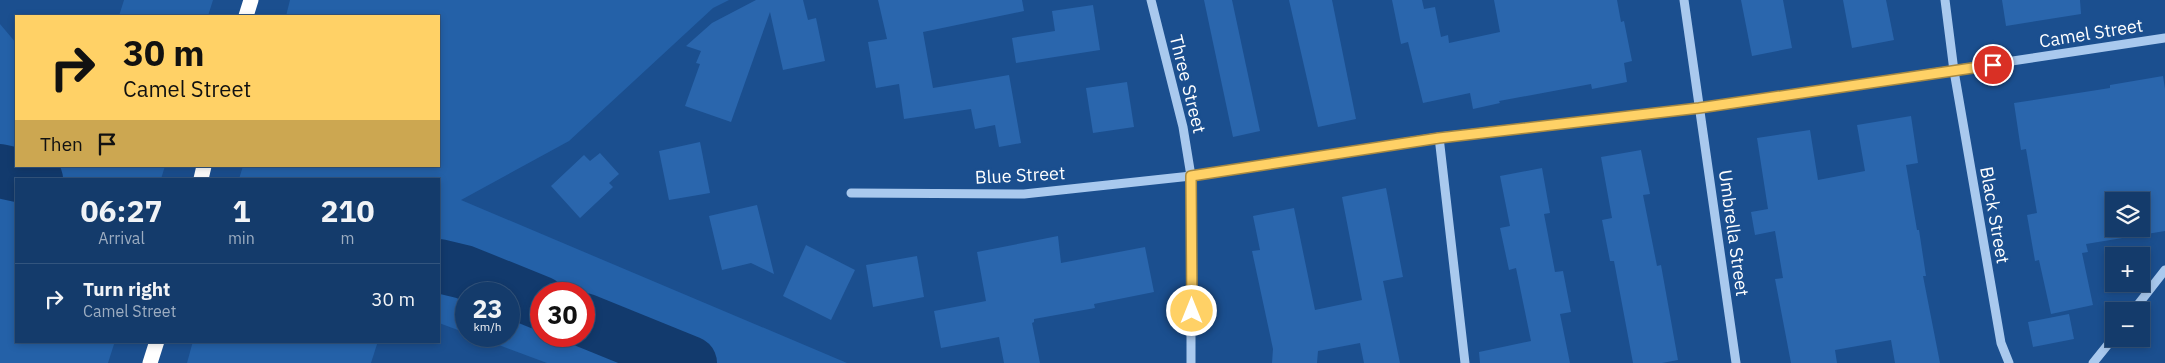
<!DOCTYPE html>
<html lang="en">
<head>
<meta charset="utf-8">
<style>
  :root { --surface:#143b6b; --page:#214673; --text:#f1f3f6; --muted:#9dadc1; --line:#33557e }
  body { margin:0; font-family:"IBM Plex Sans",sans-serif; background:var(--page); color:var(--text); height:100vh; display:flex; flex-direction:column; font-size:19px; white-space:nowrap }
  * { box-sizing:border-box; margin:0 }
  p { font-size:16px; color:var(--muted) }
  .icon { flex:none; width:28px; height:28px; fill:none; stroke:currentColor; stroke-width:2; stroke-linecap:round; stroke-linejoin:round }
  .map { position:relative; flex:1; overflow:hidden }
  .drawer { position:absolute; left:15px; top:178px; width:425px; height:165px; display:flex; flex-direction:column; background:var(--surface); border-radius:0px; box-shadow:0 2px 8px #0003,0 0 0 1px var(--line) }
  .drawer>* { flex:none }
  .banner { position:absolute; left:15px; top:15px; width:425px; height:152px; border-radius:0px; box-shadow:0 2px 8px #0003,0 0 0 1px var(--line); background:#ffd166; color:#111; overflow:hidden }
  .tools { position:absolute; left:2105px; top:192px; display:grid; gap:10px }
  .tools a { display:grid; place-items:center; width:45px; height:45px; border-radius:0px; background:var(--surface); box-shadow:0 2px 8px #0003,0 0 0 1px var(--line); font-size:25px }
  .speed { position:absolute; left:455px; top:282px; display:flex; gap:10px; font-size:25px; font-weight:700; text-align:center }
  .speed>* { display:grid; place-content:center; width:65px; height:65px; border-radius:50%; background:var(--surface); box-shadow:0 2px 8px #0003,0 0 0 1px var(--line); line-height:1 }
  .speed small { font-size:12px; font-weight:400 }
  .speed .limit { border:8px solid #d22; background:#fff; color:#111 }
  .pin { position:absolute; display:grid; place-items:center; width:42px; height:42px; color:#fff; margin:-21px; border:2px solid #fff; border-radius:50%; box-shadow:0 1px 5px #0007 }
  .me { position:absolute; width:55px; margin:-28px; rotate:0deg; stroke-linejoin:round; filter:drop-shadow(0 0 4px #0008) }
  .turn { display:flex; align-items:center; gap:18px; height:105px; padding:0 25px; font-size:22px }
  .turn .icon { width:65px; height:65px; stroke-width:2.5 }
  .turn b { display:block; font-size:35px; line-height:42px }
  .then { display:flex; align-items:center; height:48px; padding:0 25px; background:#0003; gap:10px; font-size:19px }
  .eta { display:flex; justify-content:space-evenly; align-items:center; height:85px; text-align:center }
  .eta b { font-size:30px; font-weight:700; line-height:35px }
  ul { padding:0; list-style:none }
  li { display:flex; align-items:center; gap:15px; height:70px; padding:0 25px; border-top:1px solid var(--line) }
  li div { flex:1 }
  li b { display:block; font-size:19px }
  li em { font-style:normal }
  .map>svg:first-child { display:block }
  .green { fill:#2461a8; fill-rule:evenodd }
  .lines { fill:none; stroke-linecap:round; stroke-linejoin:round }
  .river { stroke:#123a6d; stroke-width:54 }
  .building { fill:#2a66ad; fill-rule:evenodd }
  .minor { stroke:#a9c9ee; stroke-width:9 }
  .highway { stroke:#fff; stroke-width:15 }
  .route-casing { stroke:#a68842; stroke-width:12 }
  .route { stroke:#ffd166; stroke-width:9 }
  .labels { text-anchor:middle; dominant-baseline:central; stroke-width:5; stroke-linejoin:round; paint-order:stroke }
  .street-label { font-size:18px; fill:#fff; stroke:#1b4f8f }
</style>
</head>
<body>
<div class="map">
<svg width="2165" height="363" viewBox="0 0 2165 363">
  <rect width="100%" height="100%" fill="#1b4f8f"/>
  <g class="green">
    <polygon points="124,0 213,0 208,16 119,16"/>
    <path d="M 290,0 L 729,0 L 713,8 L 569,141 L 461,200 L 847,363 L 547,363 L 475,336 L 509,336 L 509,294 L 466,294 L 466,333 L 439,323 L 439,179 L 239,179 L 243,166 L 439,166 L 439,16 L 286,16 ZM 541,294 L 584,294 L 584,336 L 541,336 Z"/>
    <polygon points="0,24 16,43 16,166 165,166 161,179 16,179 16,341 115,341 108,363 0,363"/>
    <polygon points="193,341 378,341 371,363 187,363"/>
  </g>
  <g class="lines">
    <g class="river">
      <polyline points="0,171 36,179"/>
      <polyline points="439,266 464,272 541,303"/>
      <polyline points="584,320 690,363"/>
    </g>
  </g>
  <g class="building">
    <polygon points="756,0 803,0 808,20 816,18 825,61 783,70 770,12 731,122 685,106 700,64 696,63 701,51 686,46 712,23"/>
    <polygon points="878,0 1022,0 1024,11 923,32 933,88 1009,75 1021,143 999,147 995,125 975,129 971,109 904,119 899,84 876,88 868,42 887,39"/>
    <polygon points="1204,0 1232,0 1260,131 1233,137"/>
    <polygon points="1289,0 1332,0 1356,119 1318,127"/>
    <polygon points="1392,0 1422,0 1424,9 1435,7 1441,37 1448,35 1449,43 1500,32 1494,0 1617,0 1621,22 1624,21 1632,61 1624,63 1627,82 1592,89 1591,84 1499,101 1500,103 1473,109 1470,93 1423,103 1408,42 1401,44"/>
    <polygon points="1741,0 1783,0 1792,48 1752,56"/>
    <polygon points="1843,0 1886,0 1894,40 1852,48"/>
    <polygon points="2002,0 2080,0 2081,14 2006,26"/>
    <polygon points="1093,5 1100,50 1016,63 1012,38 1055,31 1052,11"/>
    <path d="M 2163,76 L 2165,89 L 2165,231 L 2086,244 L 2088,252 L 2082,253 L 2093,305 L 2051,314 L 2039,260 L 2035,261 L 2027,215 L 2037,213 L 2026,149 L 2021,150 L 2014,103 L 2110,88 L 2110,85 ZM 2114,201 L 2141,201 L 2141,229 L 2114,229 Z"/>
    <polygon points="1127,82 1134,127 1093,133 1086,88"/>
    <polygon points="1911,116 1918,163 1906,165 1917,230 1919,230 1926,276 1923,276 1940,363 1895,363 1891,340 1835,350 1837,363 1791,363 1775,279 1783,278 1775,231 1755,235 1751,212 1768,209 1757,138 1810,130 1818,180 1865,171 1857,125"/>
    <polygon points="700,142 710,193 669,200 659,151"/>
    <polygon points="1641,150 1650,194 1643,195 1657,266 1661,265 1678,360 1662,363 1633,363 1614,261 1610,261 1602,220 1612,218 1601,157"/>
    <polygon points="600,153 619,174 609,183 613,187 580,218 551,186 584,155 590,161"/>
    <polygon points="1542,168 1550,213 1544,214 1555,272 1563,271 1571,312 1560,314 1570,363 1480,363 1479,352 1531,341 1516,268 1509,270 1500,228 1510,226 1500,176"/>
    <polygon points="1386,188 1403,277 1383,281 1400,363 1364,363 1360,343 1318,351 1317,363 1272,363 1273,349 1252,251 1260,250 1253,216 1294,208 1315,310 1362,300 1342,197"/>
    <polygon points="757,205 774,274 751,263 722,270 709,216"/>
    <polygon points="1058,236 1061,263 1145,247 1154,292 1094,304 1095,308 1034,319 1034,322 1032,323 1040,363 1004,363 999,337 941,348 934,311 986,301 977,252"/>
    <polygon points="806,245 855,270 831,320 783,296"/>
    <polygon points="917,256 924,297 873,307 866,265"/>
    <polygon points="2069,314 2074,339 2033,347 2028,322"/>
  </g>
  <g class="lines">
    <g class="minor">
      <polyline points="1151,0 1183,127 1191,176 1191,363"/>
      <polyline points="1684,0 1736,363"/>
      <polyline points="1945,0 1954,71 2001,343 2009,363"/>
      <polyline points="1439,137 1465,363"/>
      <polyline points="851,193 1024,194 1191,176 1439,137 1699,108 2165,38"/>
      <polyline points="2133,311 2165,270"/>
      <polyline points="2093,363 2114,337"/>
    </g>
    <g class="highway">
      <polyline points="246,16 251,0"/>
      <polyline points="201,179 204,166"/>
      <polyline points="150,363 157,341"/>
    </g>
  </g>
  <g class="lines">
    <g class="route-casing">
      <polyline id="route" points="1192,311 1191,176 1439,138 1699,108 1993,65"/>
    </g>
    <use href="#route" class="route"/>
  </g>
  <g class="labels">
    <g class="street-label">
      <text transform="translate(2091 33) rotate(-9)">Camel Street</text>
      <text transform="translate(1188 84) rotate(76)">Three Street</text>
      <text transform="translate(1020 175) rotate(-3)">Blue Street</text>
      <text transform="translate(1995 215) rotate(80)">Black Street</text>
      <text transform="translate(1734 233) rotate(82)">Umbrella Street</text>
    </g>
  </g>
</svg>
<div class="tools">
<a><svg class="icon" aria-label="layers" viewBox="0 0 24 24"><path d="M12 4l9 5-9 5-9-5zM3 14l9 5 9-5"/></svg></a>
<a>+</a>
<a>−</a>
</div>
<div class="speed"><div>23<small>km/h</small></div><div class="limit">30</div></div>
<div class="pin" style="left:1993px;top:65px;background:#d93025"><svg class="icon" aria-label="arrive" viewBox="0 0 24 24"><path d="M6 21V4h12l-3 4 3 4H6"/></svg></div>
<svg class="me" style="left:1192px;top:311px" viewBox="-20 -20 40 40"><circle r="17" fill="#ffd166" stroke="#fff" stroke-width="3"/><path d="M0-11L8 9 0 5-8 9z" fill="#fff"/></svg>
<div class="banner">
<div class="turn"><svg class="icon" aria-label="right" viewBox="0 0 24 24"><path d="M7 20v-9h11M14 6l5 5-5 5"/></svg><div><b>30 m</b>Camel Street</div></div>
<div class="then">Then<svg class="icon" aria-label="arrive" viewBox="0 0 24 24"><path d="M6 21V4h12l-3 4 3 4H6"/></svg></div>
</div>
<section class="drawer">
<div class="eta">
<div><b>06:27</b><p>Arrival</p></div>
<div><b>1</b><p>min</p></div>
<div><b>210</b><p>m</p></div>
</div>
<ul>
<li><svg class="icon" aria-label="right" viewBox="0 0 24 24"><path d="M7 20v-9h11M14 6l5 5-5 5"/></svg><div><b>Turn right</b><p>Camel Street</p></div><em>30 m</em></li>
</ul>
</section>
</div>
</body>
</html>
